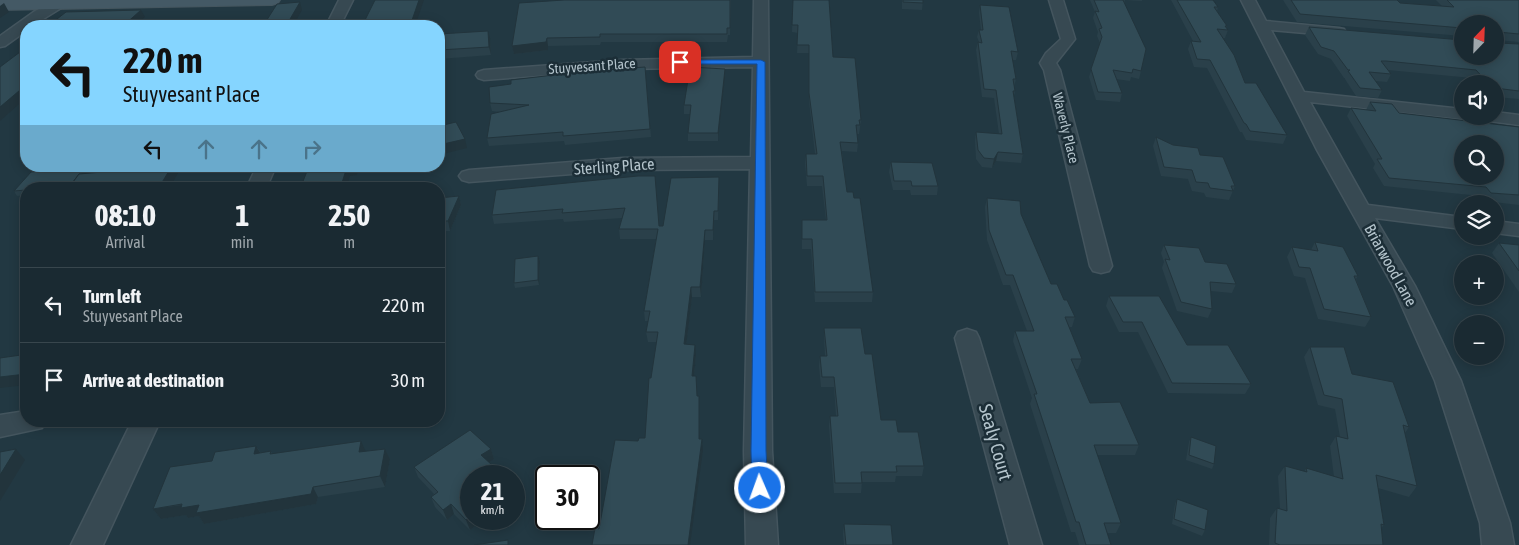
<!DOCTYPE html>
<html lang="en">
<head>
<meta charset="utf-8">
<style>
  :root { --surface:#1a2a32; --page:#23323a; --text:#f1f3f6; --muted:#9fa7ac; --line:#38464d }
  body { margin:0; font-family:"Asap Condensed",sans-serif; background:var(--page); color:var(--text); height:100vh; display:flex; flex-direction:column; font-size:19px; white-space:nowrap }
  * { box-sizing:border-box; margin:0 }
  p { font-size:16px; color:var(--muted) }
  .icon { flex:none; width:28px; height:28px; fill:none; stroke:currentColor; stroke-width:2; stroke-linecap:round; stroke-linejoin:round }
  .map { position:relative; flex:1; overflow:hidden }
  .side { position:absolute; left:20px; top:182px; width:425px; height:245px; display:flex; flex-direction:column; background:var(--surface); border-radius:20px; box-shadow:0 2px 12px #0003,0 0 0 1px var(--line) }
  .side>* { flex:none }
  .top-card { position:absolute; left:20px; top:20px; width:425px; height:152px; border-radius:20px; box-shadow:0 2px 12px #0003,0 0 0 1px var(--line); background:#85d5ff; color:#111; overflow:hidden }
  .needle { width:32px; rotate:23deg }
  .controls { position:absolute; left:1454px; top:15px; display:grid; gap:10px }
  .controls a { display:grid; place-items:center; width:50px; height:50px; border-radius:50%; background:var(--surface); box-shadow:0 2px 12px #0003,0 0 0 1px var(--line); font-size:25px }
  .speed { position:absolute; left:460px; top:465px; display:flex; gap:10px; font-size:25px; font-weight:700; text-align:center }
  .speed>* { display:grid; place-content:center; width:65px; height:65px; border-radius:50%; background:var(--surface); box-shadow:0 2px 12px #0003,0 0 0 1px var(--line); line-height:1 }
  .speed small { font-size:12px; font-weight:400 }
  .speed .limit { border:2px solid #111; border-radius:8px; background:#fff; color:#111 }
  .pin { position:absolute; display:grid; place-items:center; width:42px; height:42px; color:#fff; margin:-21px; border-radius:10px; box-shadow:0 2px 8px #0006 }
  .me { position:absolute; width:55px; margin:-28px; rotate:358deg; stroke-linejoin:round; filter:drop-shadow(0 0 4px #0008) }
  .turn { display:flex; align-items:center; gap:18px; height:105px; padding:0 20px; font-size:22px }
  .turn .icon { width:65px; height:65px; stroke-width:2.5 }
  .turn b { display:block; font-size:35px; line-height:42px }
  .lanes { display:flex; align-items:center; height:48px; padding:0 20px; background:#0003; justify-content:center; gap:25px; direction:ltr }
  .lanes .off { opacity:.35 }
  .eta { display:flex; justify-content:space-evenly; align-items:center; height:85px; text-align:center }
  .eta b { font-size:30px; font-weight:700; line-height:35px }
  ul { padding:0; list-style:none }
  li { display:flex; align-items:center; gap:15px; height:75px; padding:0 20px; border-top:1px solid var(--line) }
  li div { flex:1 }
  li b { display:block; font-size:19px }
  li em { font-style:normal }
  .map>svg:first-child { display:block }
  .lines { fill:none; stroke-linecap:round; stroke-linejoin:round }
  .minor-casing { stroke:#44555e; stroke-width:3 }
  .secondary-casing { stroke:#44555e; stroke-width:2 }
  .minor { fill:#374952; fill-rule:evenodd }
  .secondary { fill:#445965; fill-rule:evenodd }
  .wall { fill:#2a404a }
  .shaded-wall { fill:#22343c }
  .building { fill:#314b56; stroke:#22343c; fill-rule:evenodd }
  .route { fill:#1a73e8; stroke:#114b97 }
  .labels { text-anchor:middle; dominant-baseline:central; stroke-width:5; stroke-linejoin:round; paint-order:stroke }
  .far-street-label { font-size:14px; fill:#b4c4cc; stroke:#1c2e37 }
  .street-label { font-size:16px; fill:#b4c4cc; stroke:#1c2e37 }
  .near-street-label { font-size:19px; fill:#b4c4cc; stroke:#1c2e37 }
</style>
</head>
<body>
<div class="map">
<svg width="1519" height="545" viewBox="0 0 1519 545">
  <rect width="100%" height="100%" fill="#223842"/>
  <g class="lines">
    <g class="minor-casing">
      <g id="minor">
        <polygon points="57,0 74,0 32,26 26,26 26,31 5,46 0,47 0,36 35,11"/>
        <polygon points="339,0 353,0 340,26 326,26"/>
        <polygon points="754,0 768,0 772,451 778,545 746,545 744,451 750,169 623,170 469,182 462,180 459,176 462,172 469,170 623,158 751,157 753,67 622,69 484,80 478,78 476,75 478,72 484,70 622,60 753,57"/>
        <polygon points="1049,0 1063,0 1075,39 1056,63 1060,70 1112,266 1109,271 1101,273 1093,271 1090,266 1044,70 1040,63 1046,53 1061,39"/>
        <polygon points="1241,0 1255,0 1266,21 1339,28 1344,29 1346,32 1344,35 1339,36 1271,30 1304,92 1462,109 1462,116 1469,116 1462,119 1310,102 1368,205 1462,217 1462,229 1375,218 1415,286 1461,381 1510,523 1514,545 1482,545 1480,523 1435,381 1393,286 1317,150"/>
        <polygon points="1495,112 1519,115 1519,125 1481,120 1479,116 1495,116"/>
        <polygon points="257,166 276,166 266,189 246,189"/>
        <polygon points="1495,221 1519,224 1519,236 1495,233"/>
        <polygon points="967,329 976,332 979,338 1042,545 1010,545 955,338 958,332"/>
        <polygon points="26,411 26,421 46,421 42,428 0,437 0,415"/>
        <polygon points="132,421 160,421 103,545 71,545"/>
      </g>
    </g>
    <g class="secondary-casing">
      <polygon id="secondary" points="0,0 280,0 278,3 272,5 0,10"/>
    </g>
    <use href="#minor" class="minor"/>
    <use href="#secondary" class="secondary"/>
  </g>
  <g class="wall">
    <polygon points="731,0 730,35 728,35 727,42 601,42 600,45 548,46 548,50 514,54 512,46 519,3"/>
    <polygon points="793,0 833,57 861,120 859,134 857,134 858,143 857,152 842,151 847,192 873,292 872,302 815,302 811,249 802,249 802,220 826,220 822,186 807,186 805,163 806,154 815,154 809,101 809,53 797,53 798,33 792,32"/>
    <polygon points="902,0 923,0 922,10 902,9"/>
    <polygon points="1090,0 1142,0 1142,1 1125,0 1124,4 1141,71 1139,79 1131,77 1130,81 1116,79 1122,93 1120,102 1096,100 1089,77 1100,43 1097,36 1098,32 1093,18 1095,12"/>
    <polygon points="1171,0 1213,0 1218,7 1217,11 1227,26 1226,28 1228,30 1225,38 1222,38 1245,83 1287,135 1283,144 1246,140 1242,132 1240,132 1207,68 1194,67 1188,49 1191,41 1193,41"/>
    <polygon points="1283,0 1397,0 1400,3 1442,6 1436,0 1519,0 1519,42 1498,40 1498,43 1519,44 1519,99 1495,97 1495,84 1477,84 1472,78 1388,70 1391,74 1387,82 1375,81 1382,90 1378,98 1356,96 1345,79 1345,78 1344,78 1331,59 1318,54 1305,35 1309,27 1495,56 1462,24 1462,36 1297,22"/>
    <polygon points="980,5 1018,52 1016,60 1012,60 1016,79 1014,87 1015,91 1014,96 1023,154 1021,163 996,161 992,168 982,167 976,159 975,141 976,132 999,134 994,98 982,97 976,50 978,42 979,42 977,37 979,30 981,30 979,13"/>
    <polygon points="439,34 490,38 491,55 439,59"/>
    <polygon points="645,67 651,137 565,145 564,141 489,146 487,138 500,112 492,111 490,103"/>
    <polygon points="725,69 725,77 718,141 688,141 688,133 690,114 684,114 684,105"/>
    <polygon points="1370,102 1399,113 1519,127 1519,205 1485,201 1480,196 1384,186 1373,168 1375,164 1347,116 1351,108 1366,110"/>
    <polygon points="1156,137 1173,145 1200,155 1235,186 1229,200 1206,197 1204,193 1192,191 1188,179 1161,176 1153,146"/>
    <polygon points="891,162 938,186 937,195 911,195 910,190 893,190 889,172"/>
    <polygon points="126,170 169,189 26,189 26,195 17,196 14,191 90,171 89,173"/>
    <polygon points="638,176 659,226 663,226 719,177 718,220 714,220 713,240 705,240 701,297 692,297 686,345 696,355 694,376 697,386 697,396 699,396 700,439 703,450 599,529 638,441 645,438 651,378 657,342 648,342 646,332 648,321 645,321 644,311 656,239 620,239 619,229 622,218 564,222 563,219 494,224 492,215"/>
    <polygon points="459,196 461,205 450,231 440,231 439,233 439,198"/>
    <polygon points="987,198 1021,214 1051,284 1064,300 1075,317 1072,327 1069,327 1082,359 1078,369 1076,369 1090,403 1139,445 1135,455 1097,455 1121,523 1116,533 1107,533 1111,545 1079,545 1075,532 1071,532 1030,404 1032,398 1013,341 1015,331 1027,331 1010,285 1003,285 987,240 985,207"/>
    <polygon points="1315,242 1358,276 1356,279 1371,317 1365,327 1318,319 1305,278 1294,276 1287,257 1292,247 1311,250"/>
    <polygon points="1499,243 1519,245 1519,292 1492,253"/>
    <polygon points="1164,245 1205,262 1236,284 1232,293 1211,291 1212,309 1208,318 1177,311 1162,268 1164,262 1161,253"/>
    <polygon points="538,256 540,261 539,285 515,288 514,283"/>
    <polygon points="1109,296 1251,384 1245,394 1168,393 1138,332 1119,332 1106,306"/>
    <polygon points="824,328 865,354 881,420 898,432 924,466 922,476 896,476 895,482 862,482 861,493 834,493 829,426 830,416 836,416 834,387 821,387 819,366 820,356 825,356 824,338"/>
    <polygon points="1310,347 1352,374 1409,427 1405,433 1417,486 1409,497 1378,488 1384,525 1381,528 1383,545 1269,545 1270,518 1277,508 1280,509 1278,476 1285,466 1304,472 1306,468 1334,477 1330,446 1336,436 1340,437 1335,409 1318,405 1304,357"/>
    <polygon points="1191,437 1214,464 1212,469 1186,460 1189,442"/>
    <polygon points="256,446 261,453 271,451 272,454 366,451 385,449 390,459 385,487 318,497 316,504 204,524 199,516 188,518 186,515 161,519 153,509 212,461"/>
    <polygon points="491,449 494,459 489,462 471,519 485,519 470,530 454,514 447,520 435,507 431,497 434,494 418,477 414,467"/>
    <polygon points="1177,499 1205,530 1202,536 1172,524 1175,504"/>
    <polygon points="844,524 893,545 844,545 843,534"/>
  </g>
  <g class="shaded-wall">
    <polygon points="419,0 424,0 415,26 410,26"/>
    <polygon points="300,2 302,10 293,26 286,26"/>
    <polygon points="4,3 9,12 0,18 0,6"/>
    <polygon points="141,10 145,17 135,26 123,26"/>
    <polygon points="488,31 490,38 491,55 489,47"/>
    <polygon points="547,38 548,46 548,50 514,54 512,46"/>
    <polygon points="725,69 725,77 718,141 718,133"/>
    <polygon points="26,85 26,98 0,121 0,107"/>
    <polygon points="465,139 467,148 439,155 439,145"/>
    <polygon points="998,152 996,161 992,168 994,159"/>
    <polygon points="88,166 90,171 77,189 72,187"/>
    <polygon points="172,166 182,166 169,189 158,189"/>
    <polygon points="360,166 357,175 350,176 346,189 340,189 347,167"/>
    <polygon points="459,196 461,205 450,231 448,221"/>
    <polygon points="714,211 714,220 713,240 713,230"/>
    <polygon points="705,230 705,240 701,297 700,287"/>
    <polygon points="538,256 540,261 539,285 538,280"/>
    <polygon points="691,287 692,297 685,355 684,344"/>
    <polygon points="695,345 696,355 693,386 692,376"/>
    <polygon points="26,374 26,385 0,388 0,377"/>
    <polygon points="699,396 699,406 700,450 699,439"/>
    <polygon points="702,439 703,450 690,545 688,545"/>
    <polygon points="361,441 366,452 359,452"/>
    <polygon points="256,446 262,456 254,454"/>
    <polygon points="16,449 25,460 0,501 0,475"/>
    <polygon points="385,449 390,459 385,487 380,476"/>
    <polygon points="491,449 494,459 485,465 481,455"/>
    <polygon points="514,486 516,495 514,497"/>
    <polygon points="313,487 318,497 316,504 204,524 199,516 188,518 186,515 161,519 153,509"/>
    <polygon points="451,504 454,514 447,520 443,510"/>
    <polygon points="471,516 471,519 485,519 470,530 466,520"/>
  </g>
  <g class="building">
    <polygon points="375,0 419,0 410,26 362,26"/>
    <polygon points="564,0 730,0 730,28 727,28 727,34 600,34 600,37 547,38 546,42 512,46 519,3"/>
    <polygon points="793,0 829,0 833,57 855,58 861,120 859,120 860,125 856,125 858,143 840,142 847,192 853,192 854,198 860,198 873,292 815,292 812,239 802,239 802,220 827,220 823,176 807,176 806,154 817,154 809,93 809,45 797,45 798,25 792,25"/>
    <polygon points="903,0 923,0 923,3 903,2"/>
    <polygon points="1094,0 1123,0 1146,49 1141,71 1133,69 1132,73 1113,70 1122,93 1098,92 1091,69 1102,37 1099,29 1102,28 1095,11 1099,12"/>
    <polygon points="1177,0 1213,0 1218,7 1214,7 1227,26 1225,26 1228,30 1217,29 1234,55 1245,83 1256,83 1287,135 1250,131 1246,124 1244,123 1210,60 1197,59 1191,41 1201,42"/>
    <polygon points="1291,0 1397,0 1400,3 1454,7 1447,0 1519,0 1519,34 1498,32 1498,43 1519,44 1519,91 1495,88 1495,84 1489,84 1476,70 1386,61 1381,61 1391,74 1369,72 1382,90 1360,88 1348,71 1350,70 1348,70 1334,51 1321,47 1309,27 1462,40 1462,56 1495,56 1495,24 1462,24 1462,28 1300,14"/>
    <polygon points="300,2 286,26 263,26 277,4"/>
    <polygon points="980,5 1009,7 1018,52 1011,51 1016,79 1013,79 1015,91 1013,91 1023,154 998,152 994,159 984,158 978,150 976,132 1002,134 996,90 984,89 978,42 982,43 979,30 983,30"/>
    <polygon points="141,10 123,26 48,26 66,12"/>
    <polygon points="488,31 489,47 439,50 439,34"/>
    <polygon points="26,43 26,85 0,107 0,67 24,49 19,49"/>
    <polygon points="645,67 650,129 563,136 563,132 487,138 491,114 529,105 490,103 489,87 511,84 511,80 580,72"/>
    <polygon points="690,67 725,69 718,133 688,133 691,105 684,105"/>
    <path d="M 1370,102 L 1392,104 L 1399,113 L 1519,127 L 1519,195 L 1491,193 L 1486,187 L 1389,178 L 1377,159 L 1382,159 L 1351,108 L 1376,111 ZM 1462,144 L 1495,144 L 1495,176 L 1462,176 Z"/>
    <polygon points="456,122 465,139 439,145 439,126"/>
    <polygon points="1156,137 1173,145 1198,148 1200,155 1223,157 1235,186 1231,186 1233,191 1210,188 1208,183 1196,182 1192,170 1164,167"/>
    <polygon points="891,162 932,163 938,186 912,186 911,181 894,181"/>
    <polygon points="88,166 82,174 79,174 69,187 43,189 26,189 26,190 14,191 31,172"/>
    <polygon points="129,166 172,166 158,189 68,189 79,174 126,170"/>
    <polygon points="309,166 350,166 347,167 340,189 300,189"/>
    <polygon points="638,176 655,176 659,226 663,226 671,178 719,177 718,211 714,211 713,230 705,230 700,287 691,287 684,344 695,345 692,376 696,376 697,396 699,396 699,439 702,439 688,545 592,545 595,528 599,529 615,440 638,441 639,438 645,438 649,378 651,378 658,332 646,332 650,311 644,311 658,229 619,229 625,208 562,213 563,209 492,215 496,190"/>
    <polygon points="459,196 448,221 439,221 439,198"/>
    <polygon points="987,198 1020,201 1021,214 1051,284 1057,284 1064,300 1067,300 1075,317 1065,317 1082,359 1071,359 1090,403 1120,402 1139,445 1094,445 1121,523 1104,523 1111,545 1086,545 1079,522 1076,522 1034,394 1037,394 1015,331 1034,331 1013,275 1006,275 989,230"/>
    <polygon points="1315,242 1343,247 1358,276 1354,276 1371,317 1324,309 1310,268 1299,267 1292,247 1318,251"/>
    <polygon points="1499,243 1519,245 1519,271"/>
    <polygon points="1164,245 1199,248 1205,262 1227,264 1236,284 1210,282 1212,309 1181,302 1165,259 1170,260"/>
    <polygon points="538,256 538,280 514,283 515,259"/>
    <polygon points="1109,296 1159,296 1187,345 1228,345 1251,384 1172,383 1142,322 1123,322"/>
    <polygon points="824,328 861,328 865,354 872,354 881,420 896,420 898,432 918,432 924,466 896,466 897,472 861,472 862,483 835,483 830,416 838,416 834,377 822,377 820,356 827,356"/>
    <polygon points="1310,347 1344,347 1352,374 1393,382 1409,427 1403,425 1417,486 1376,475 1384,525 1381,524 1383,545 1280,545 1275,543 1277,508 1287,511 1285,466 1307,472 1306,468 1343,479 1336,436 1348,439 1342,399 1324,395"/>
    <polygon points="24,351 26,351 26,374 0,377 0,358 21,355"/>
    <polygon points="470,430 491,449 481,455 504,476 471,476 471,516 466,520 451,504 443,510 431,497 438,492 414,467"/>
    <polygon points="1191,437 1216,446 1214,464 1189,455"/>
    <polygon points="361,441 359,452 385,449 380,476 313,487 311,494 196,513 199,505 181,508 182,504 153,509 170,467 212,461 215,452 256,446 254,454 271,451 270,454"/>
    <polygon points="16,449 0,475 0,452"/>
    <polygon points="1177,499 1208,510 1205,530 1174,519"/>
    <polygon points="844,524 891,525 893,545 846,545"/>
    <polygon points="508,540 508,545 474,545"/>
  </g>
  <polygon class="route" points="677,60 761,60 765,62 766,451 768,488 765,493 760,495 755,493 752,488 751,451 757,64 680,64 677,63"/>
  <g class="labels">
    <g class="far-street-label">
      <text transform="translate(592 66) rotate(-4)">Stuyvesant Place</text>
      <text transform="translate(1066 128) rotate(76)">Waverly Place</text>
    </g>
    <g class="street-label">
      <text transform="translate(614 166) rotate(-4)">Sterling Place</text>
      <text transform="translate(1391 265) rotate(61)">Briarwood Lane</text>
    </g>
    <g class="near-street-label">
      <text transform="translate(996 442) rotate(74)">Sealy Court</text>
    </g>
  </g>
</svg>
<div class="controls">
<a><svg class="needle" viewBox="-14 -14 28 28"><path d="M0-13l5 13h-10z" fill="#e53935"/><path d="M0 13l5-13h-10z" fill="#9fa7ac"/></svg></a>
<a><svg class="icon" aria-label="sound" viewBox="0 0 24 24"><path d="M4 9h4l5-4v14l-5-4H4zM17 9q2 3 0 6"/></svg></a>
<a><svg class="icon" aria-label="search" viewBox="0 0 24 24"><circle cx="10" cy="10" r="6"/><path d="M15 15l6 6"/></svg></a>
<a><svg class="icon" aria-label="layers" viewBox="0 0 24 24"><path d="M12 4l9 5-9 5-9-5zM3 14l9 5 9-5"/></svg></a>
<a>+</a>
<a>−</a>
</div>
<div class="speed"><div>21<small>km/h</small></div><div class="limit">30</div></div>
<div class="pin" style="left:680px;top:62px;background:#d93025"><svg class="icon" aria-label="arrive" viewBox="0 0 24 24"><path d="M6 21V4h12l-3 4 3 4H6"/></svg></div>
<svg class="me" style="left:760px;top:488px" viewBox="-20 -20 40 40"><circle r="17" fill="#1a73e8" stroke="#fff" stroke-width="3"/><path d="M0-11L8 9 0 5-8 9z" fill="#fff"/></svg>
<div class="top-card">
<div class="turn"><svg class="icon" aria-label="left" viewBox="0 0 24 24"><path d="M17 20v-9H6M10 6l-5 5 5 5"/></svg><div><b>220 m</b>Stuyvesant Place</div></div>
<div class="lanes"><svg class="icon" aria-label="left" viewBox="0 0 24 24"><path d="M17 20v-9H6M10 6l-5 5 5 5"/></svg><svg class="icon off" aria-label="ahead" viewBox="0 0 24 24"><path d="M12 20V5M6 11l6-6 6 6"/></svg><svg class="icon off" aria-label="ahead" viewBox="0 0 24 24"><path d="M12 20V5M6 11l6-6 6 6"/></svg><svg class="icon off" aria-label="right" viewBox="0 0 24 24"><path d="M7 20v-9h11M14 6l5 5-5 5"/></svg></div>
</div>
<section class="side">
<div class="eta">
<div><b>08:10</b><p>Arrival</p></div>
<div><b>1</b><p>min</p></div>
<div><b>250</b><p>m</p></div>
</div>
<ul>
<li><svg class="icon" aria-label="left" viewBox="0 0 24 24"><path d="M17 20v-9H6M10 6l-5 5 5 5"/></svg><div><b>Turn left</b><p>Stuyvesant Place</p></div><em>220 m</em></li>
<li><svg class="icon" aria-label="arrive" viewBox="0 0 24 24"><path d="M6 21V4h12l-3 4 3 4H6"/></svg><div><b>Arrive at destination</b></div><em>30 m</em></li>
</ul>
</section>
</div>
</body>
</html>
